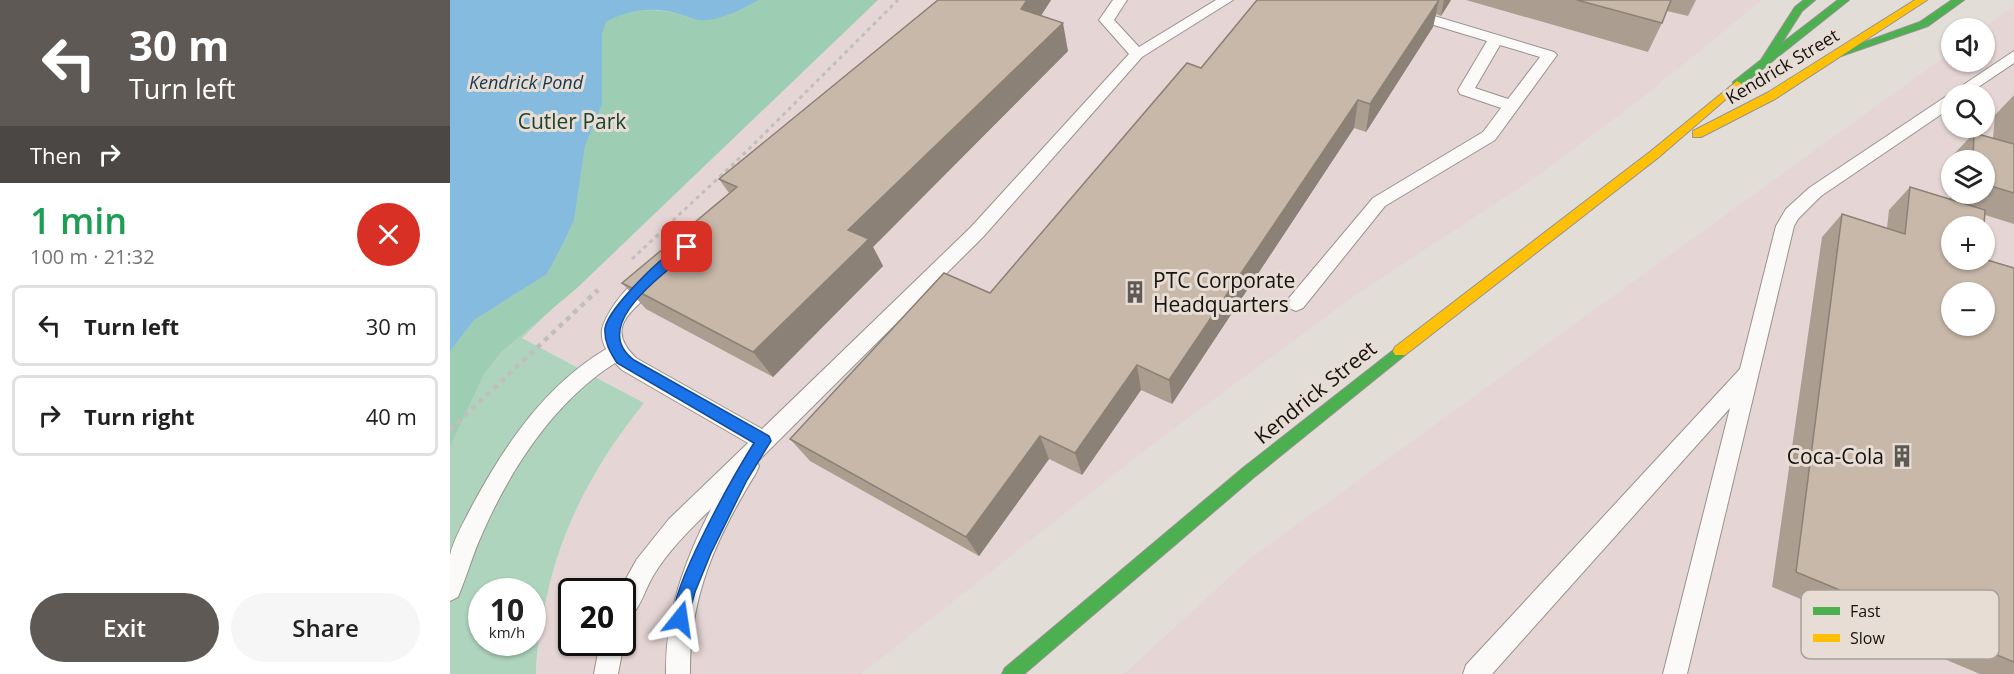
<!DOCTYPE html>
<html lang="en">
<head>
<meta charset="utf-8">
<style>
  :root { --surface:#fff; --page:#f6f6f6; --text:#222; --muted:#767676; --line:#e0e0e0; --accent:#5e5955 }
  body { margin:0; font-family:"Open Sans",sans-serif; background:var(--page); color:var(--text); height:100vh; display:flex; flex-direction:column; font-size:22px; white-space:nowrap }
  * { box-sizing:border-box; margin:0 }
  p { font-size:20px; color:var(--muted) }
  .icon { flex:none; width:33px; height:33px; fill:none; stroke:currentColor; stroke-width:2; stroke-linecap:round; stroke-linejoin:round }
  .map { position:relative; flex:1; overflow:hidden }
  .sheet { display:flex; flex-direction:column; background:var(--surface); width:450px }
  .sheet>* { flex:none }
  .guide { background:#5e5955; color:#fff; overflow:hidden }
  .tools { position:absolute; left:1491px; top:18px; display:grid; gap:12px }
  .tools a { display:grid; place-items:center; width:54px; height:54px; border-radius:50%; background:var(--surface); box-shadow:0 2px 4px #0004; font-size:30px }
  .speed { position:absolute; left:18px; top:578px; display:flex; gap:12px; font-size:30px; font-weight:700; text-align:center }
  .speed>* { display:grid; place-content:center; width:78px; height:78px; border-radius:50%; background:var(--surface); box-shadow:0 2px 4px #0004; line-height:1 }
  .speed small { font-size:15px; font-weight:400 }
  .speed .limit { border:3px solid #111; border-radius:9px; background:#fff; color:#111 }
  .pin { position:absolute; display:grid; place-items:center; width:51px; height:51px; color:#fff; margin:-26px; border-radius:12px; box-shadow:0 3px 9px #0006 }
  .me { position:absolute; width:66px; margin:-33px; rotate:15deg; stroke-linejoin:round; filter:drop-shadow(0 0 4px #0008) }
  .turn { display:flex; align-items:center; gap:21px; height:126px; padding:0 30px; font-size:27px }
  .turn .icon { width:78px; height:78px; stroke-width:2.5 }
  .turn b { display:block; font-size:42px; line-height:51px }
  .then { display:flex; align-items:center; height:57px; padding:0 30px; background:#0003; gap:12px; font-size:22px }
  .round { display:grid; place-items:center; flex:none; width:63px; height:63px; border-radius:32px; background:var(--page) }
  .headline { display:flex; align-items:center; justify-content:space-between; height:102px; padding:0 30px }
  h1 { font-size:36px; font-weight:600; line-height:45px; color:#1e9e55 }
  .primary-button { display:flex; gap:12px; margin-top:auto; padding:12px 30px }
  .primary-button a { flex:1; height:69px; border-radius:36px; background:var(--accent); color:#fff; font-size:24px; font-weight:600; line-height:69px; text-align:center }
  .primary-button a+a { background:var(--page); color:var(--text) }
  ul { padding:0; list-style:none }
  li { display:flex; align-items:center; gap:18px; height:81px; margin:0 12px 9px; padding:0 18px; border:3px solid var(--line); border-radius:9px }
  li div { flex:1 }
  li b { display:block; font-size:22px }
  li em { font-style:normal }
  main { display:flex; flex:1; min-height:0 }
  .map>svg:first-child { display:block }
  .commercial { fill:#e6d5d5; fill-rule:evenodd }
  .green { fill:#afd4be; fill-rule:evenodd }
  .forest { fill:#9dcdb2 }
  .water { fill:#86bbe0 }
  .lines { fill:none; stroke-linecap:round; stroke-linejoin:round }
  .lane-casing { stroke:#97938f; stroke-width:2 }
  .fast-casing { stroke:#97938f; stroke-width:2 }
  .slow-casing { stroke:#97938f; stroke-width:2 }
  .path-far1 { stroke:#c1bfbe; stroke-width:3; stroke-dasharray:4 4; stroke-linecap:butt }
  .path { stroke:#c1bfbe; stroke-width:4.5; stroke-dasharray:5 5; stroke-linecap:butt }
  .lane { fill:#fbfaf9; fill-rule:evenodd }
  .fast { fill:#4caf50; fill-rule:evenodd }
  .slow { fill:#ffc107; fill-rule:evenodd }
  .wall { fill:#ab9e91 }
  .shaded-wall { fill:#8b8176 }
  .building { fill:#c7b8a9; stroke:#8b8176; stroke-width:1.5; fill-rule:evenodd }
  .route { fill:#1a73e8; stroke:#114b97; stroke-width:1.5 }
  .labels { text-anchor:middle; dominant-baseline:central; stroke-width:6; stroke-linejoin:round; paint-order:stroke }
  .far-street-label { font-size:18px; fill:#16120f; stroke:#e7ddd4 }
  .far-water-label { font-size:18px; font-style:italic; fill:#15384e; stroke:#e7ddd4 }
  .park-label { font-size:21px; fill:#1c4331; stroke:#e7ddd4 }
  .poi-label { font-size:21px; fill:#16120f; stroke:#e7ddd4; text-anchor:start }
  .street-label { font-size:21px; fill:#16120f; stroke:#e7ddd4 }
  .key { fill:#e7ddd4; stroke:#a8a099; stroke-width:1.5 }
  .key-label { font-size:16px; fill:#16120f }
</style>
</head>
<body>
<main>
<section class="sheet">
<div class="guide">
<div class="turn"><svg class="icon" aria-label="left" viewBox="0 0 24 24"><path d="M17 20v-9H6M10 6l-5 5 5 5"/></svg><div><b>30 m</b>Turn left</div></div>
<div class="then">Then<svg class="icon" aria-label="right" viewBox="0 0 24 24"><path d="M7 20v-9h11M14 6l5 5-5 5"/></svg></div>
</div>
<div class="headline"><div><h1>1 min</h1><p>100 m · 21:32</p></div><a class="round" style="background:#d93025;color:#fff"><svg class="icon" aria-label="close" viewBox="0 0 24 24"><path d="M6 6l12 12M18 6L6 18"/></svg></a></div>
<ul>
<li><svg class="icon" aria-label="left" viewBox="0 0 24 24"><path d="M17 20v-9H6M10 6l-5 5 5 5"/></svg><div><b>Turn left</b></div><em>30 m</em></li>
<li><svg class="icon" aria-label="right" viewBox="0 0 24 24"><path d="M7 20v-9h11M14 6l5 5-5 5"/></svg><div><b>Turn right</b></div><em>40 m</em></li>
</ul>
<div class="primary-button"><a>Exit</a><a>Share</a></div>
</section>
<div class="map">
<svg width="1564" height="674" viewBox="0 0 1564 674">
  <rect width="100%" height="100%" fill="#e3ddd8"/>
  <g class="commercial">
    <path d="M 423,0 L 1312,0 L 1187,102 L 1093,172 L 903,297 L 699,447 L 411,674 L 86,674 L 90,634 L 98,589 L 121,518 L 133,492 L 168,436 L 171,389 L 71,338 ZM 122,591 L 172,591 L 172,642 L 122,642 Z"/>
    <path d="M 1564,6 L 1564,674 L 674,674 L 798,560 L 1501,52 L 1502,62 L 1534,62 L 1533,28 ZM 1502,94 L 1534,94 L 1534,128 L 1502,128 ZM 1502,160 L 1534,160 L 1534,194 L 1502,194 ZM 1502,226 L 1534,226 L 1534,260 L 1502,260 ZM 1502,292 L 1534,292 L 1534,326 L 1502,326 Z"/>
  </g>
  <path class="green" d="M 0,0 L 423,0 L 72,338 L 194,403 C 142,468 108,532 93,615 C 90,634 86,654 86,674 L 0,674 ZM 32,591 L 82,591 L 82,642 L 32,642 Z"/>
  <path class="forest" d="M 309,0 L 428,0 L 127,288 L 51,352 L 34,374 L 0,446 L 0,351 L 24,320 L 97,274 L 113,245 L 124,220 L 135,146 L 152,104 L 152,34 L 156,22 C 178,10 199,8 224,13 C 230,14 236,18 242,19 C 255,21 297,7 309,0 Z"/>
  <path class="water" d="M 0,0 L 309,0 C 294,8 274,19 256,20 C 246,21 238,17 229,14 C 205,6 178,10 156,22 L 152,34 L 152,104 L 135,146 L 124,220 L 113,244 L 97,274 L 24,320 L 0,351 Z"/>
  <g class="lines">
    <g class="lane-casing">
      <g id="lane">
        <path d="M 663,0 L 677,0 L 664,20 L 689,47 L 766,0 L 783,0 L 692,57 L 533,237 L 307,462 L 309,466 L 306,473 C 266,538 239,597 240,674 L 216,674 C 215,614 234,562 261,509 C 240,529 218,551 203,576 C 194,591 189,615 172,622 L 172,591 L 169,591 L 187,559 L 219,519 L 298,443 L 172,370 L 165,363 C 105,401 61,468 33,532 C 23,553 17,576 8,597 L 0,601 C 0,586 0,568 0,555 C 4,538 15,520 23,504 C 56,443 96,385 156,349 C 153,343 151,337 152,330 C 155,312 188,267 208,274 L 210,279 C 195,308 148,321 186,358 L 312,429 L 521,227 L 679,54 L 649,20 Z"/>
        <path d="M 909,0 L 931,0 L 1104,52 L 1107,55 L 1045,140 L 935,206 L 853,308 L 846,311 L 839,308 L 837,303 L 839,298 L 923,198 L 1033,132 L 1051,108 L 1010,94 L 1008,90 L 1037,41 L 911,3 ZM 1050,45 L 1090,57 L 1058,99 L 1025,88 Z"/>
        <polygon points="1564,51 1564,63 1518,94 1502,94 1502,107 1371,196 1348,219 1344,226 1237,674 1213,674 1280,408 1042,674 1013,674 1016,665 1290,369 1326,226 1336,209 1359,188"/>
        <polygon points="172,638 174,642 168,674 144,674 150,642 172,642"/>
      </g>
    </g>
    <g class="fast-casing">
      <g id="fast">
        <polygon points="1354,0 1365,0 1352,11 1331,44 1388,0 1399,0 1291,86 1283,86 1283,82 1311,60 1345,7"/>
        <polygon points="1502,0 1514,0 1478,26 1391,56 1383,56 1382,54 1470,22"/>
        <polygon points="950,345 955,347 957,351 955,355 803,478 574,674 552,674 555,668 793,468"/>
      </g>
    </g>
    <g class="slow-casing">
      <g id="slow">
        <polygon points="1465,0 1477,0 1325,99 1251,137 1243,137 1243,131 1317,93"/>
        <polygon points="1287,81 1292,84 1291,86 1209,157 955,355 945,355 943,351 945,347 1201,151"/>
      </g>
    </g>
    <polyline class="path-far1" points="182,259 297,151 448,0"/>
    <polyline class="path" points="0,430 148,290"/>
    <use href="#lane" class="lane"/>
    <use href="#fast" class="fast"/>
    <use href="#slow" class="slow"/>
  </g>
  <g class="wall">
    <polygon points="488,0 601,0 591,16 618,51 423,247 433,266 323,377 196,309 172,283 279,193 269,179"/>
    <polygon points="807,0 1001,0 991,16 986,14 983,27 916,132 904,128 722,404 691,390 632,475 599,459 529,556 360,461 340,439 540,293 751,68"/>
    <polygon points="1016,0 1246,0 1238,16 1217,11 1212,23 1198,52"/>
    <polygon points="1564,95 1564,224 1535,215 1502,260 1564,268 1564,674 1530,674 1322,587 1372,237 1392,214 1437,228 1439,210 1460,187 1500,199 1502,169 1502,194 1534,194 1534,160 1502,160 1502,156 1524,133 1543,138 1545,115"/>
  </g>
  <g class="shaded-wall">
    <polygon points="577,0 601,0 577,37 571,9"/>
    <polygon points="989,0 983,27 916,132 920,104"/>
    <polygon points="994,0 1001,0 991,16"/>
    <polygon points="613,23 618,51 423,247 433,266 323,377 303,352 398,230"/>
    <polygon points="908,100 904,128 722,404 719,380"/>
    <polygon points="687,365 691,390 632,475 625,453"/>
    <polygon points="590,436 599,459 529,556 516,537"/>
  </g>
  <g class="building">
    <polygon points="488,0 577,0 571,9 613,23 398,230 419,239 303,352 172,283 287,187 269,179"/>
    <polygon points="807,0 989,0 920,104 908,100 719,380 687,365 625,453 590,436 516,537 340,439 494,273 540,293 737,63 751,68"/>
    <polygon points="1127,0 1221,0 1212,23"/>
    <polygon points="1524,133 1564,144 1564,193 1534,184 1534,160 1523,160"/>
    <path d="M 1460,187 L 1535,210 L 1534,226 L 1502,226 L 1502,260 L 1534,259 L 1564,268 L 1564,662 L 1346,572 L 1392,214 L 1455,234 ZM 1502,292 L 1534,292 L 1534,326 L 1502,326 Z"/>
  </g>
  <path class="route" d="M 237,242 L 244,247 L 242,250 C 217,272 137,325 184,360 L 319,436 L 321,441 L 297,480 L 261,553 L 245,592 L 236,625 L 230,627 L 224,625 C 213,598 287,470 304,443 L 167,363 C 160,352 154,342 155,328 C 158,308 219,248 237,242 Z"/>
  <defs>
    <g id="building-bare" transform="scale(1.8)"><path d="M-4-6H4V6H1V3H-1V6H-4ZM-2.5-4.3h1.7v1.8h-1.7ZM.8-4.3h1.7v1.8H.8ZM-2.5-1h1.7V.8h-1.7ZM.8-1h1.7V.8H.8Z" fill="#5e5955" stroke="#e7ddd4" stroke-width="2.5" paint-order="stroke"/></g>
  </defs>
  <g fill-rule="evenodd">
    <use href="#building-bare" x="685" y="292"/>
    <use href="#building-bare" x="1452" y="456"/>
  </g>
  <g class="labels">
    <g class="far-street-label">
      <text transform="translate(1332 66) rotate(-31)">Kendrick Street</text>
    </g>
    <g class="far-water-label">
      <text x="76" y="82">Kendrick Pond</text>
    </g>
    <g class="park-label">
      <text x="122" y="121">Cutler Park</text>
    </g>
    <g class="poi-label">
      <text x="703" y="280">PTC Corporate<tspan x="703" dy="24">Headquarters</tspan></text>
      <text x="1434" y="456" text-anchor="end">Coca-Cola</text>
    </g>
    <g class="street-label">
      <text transform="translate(865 392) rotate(-39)">Kendrick Street</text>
    </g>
  </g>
  <rect x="1351" y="590" width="198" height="69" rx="9" class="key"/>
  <rect x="1363" y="607" width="27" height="8" fill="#4caf50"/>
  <rect x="1363" y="634" width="27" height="8" fill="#ffc107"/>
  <g class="key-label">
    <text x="1400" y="617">Fast</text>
    <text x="1400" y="644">Slow</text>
  </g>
</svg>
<div class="tools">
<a><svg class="icon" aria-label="sound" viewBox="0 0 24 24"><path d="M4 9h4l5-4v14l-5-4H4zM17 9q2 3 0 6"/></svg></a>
<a><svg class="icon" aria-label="search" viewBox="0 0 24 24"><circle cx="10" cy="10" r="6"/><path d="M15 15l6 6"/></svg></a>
<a><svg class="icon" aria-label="layers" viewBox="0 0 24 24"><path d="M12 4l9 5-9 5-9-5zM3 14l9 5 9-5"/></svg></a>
<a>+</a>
<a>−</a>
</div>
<div class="speed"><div>10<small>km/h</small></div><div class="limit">20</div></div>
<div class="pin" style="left:237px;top:247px;background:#d93025"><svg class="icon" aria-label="arrive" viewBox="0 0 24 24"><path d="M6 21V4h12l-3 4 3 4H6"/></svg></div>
<svg class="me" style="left:230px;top:619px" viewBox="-20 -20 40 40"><path d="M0-17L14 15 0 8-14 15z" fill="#1a73e8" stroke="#fff" stroke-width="4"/></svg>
</div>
</main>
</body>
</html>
